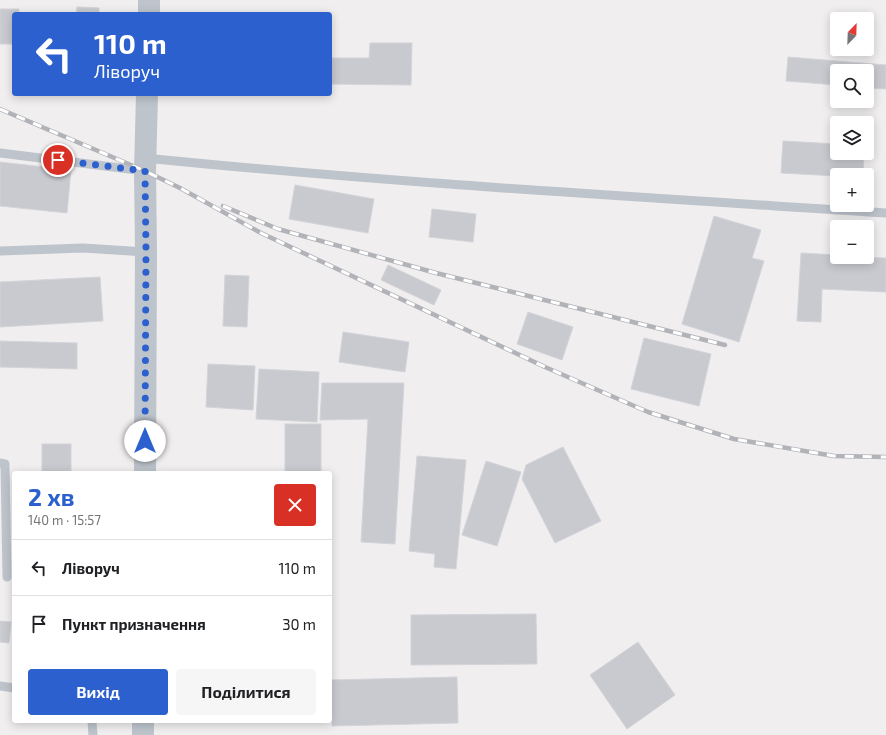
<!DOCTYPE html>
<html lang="uk">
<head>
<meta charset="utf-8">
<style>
  :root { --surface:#fff; --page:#f6f6f6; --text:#202124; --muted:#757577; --line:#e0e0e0; --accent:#2b60ce }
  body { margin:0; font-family:"Exo 2",sans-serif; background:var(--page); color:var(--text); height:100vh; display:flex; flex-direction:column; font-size:15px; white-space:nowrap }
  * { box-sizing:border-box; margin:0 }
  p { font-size:13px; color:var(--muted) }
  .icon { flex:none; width:22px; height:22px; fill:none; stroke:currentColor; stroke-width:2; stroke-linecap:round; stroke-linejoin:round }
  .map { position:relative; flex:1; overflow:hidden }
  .side { position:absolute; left:12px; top:471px; width:320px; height:252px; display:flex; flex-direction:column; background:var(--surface); border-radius:4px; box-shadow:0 2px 10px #0003 }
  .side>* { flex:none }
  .hud { position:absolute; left:12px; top:12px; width:320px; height:84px; border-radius:4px; box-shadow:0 2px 10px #0003; background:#2b60ce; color:#fff; overflow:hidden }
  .needle { width:26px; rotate:23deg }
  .fabs { position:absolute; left:830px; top:12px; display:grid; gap:8px }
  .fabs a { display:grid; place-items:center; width:44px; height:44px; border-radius:4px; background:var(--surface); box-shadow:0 2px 10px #0003; font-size:20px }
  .pin { position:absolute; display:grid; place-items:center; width:34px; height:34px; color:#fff; margin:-17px; border:2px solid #fff; border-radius:50%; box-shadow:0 1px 4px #0007 }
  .me { position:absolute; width:44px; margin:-22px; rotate:0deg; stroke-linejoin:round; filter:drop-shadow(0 0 3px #0008) }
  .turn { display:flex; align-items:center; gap:14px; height:84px; padding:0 16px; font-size:18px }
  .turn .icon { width:52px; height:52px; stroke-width:2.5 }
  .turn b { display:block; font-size:28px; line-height:34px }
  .round { display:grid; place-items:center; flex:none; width:42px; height:42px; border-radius:4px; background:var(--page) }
  .summary { display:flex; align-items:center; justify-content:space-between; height:68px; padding:0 16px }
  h1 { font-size:24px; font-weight:700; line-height:30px; color:var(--accent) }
  .button { display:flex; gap:8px; margin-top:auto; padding:8px 16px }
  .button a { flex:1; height:46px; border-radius:4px; background:var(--accent); color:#fff; font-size:16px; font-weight:700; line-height:46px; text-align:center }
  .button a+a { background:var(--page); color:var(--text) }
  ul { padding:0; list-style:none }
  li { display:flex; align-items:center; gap:12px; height:56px; padding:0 16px; border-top:1px solid var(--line) }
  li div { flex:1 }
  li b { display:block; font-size:15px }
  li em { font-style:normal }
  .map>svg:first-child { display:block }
  .building { fill:#c9cad0; stroke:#d2d4d9 }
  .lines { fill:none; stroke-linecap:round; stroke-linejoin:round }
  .service { stroke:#bec4cc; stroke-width:9 }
  .tertiary { stroke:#bec4cc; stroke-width:22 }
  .rail-casing { stroke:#b1b3b8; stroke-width:4.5 }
  .rail { stroke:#fff; stroke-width:3; stroke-dasharray:9; stroke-linecap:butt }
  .route { stroke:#2b60ce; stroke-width:7; stroke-dasharray:0 12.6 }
</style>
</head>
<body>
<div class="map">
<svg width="886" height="735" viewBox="0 0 886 735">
  <rect width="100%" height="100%" fill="#f0eeee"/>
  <g class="building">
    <polygon points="77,7 99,8 99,14 76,14"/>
    <polygon points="0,9 19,9 19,14 14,14 14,44 0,44"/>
    <polygon points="370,43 412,43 411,85 330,84 330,58 369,58"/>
    <polygon points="788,57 886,65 886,89 867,88 867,71 837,71 837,85 786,81"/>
    <polygon points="783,141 837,144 837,153 864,153 863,175 837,175 837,176 781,173"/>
    <polygon points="0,162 71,170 67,213 0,206"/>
    <polygon points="295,185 374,199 368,233 289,219"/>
    <polygon points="432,209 476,214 473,242 429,237"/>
    <polygon points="714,216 761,230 752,258 764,261 739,342 682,324"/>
    <polygon points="801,253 837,255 837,257 886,258 886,292 822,289 821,322 797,321"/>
    <polygon points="388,265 441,290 434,305 381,280"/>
    <polygon points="225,275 249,276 247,327 223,326"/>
    <polygon points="100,277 103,321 0,327 0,282"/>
    <polygon points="528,312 573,327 562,360 517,344"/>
    <polygon points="343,332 409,342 405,372 339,362"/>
    <polygon points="644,338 711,354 699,406 631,389"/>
    <polygon points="0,341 77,343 77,369 0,367"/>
    <polygon points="208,364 255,366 253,410 206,407"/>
    <polygon points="259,369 319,372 317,422 256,419"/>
    <polygon points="322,383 404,383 395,544 361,542 368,419 320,420"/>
    <rect x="285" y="424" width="36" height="49"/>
    <rect x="42" y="444" width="29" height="29"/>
    <polygon points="563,447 601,521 555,543 522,479 526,465"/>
    <polygon points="417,456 466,460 456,569 434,567 435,554 409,551"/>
    <polygon points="486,461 521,472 497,546 462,535"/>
    <polygon points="536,614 537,664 411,665 411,615"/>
    <polygon points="0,621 11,622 9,643 0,642"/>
    <polygon points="638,642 675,695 627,729 590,675"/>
    <polygon points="457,677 458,723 332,726 331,680"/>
  </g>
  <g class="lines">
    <g class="service">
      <polyline points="0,153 145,171"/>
      <path d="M 145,158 C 392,183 639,197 886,213"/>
      <polyline points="0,251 83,248 146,252"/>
      <polyline points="0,463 5,464 7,577"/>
      <polyline points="0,686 14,688"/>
      <polyline points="92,721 93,735"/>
    </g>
    <g class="tertiary">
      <polyline points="149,14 149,0"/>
      <polyline points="145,473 146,252 145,171 147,94"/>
      <polyline points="143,735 143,721"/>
    </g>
    <g class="rail-casing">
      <g id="rail">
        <polyline points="0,109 145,171 180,188 261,233 545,367 648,412 734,439 834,456 886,457"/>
        <polyline points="223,206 278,229 436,273 725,345"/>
      </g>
    </g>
    <use href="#rail" class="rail"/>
  </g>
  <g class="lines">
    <polyline class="route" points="58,160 145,171 146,252 145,441"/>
  </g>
</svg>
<div class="fabs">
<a><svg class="needle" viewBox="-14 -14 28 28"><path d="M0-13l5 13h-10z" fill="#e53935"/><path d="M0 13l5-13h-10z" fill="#757577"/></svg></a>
<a><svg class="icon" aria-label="search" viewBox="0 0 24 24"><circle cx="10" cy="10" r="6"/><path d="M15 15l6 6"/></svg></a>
<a><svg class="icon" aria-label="layers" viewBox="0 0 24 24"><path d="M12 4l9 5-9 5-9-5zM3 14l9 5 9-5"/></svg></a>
<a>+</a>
<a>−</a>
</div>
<div class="pin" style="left:58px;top:160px;background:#d93025"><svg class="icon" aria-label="arrive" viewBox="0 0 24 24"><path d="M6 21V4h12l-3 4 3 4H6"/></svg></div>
<svg class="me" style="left:145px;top:441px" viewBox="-20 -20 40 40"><circle r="19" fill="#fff"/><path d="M0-13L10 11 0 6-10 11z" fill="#2b60ce"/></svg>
<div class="hud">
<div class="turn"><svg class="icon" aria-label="left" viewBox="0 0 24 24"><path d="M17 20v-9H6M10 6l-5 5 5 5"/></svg><div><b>110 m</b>Ліворуч</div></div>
</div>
<section class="side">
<div class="summary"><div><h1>2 хв</h1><p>140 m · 15:57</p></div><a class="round" style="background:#d93025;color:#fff"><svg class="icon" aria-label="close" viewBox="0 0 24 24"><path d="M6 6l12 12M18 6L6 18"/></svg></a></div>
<ul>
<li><svg class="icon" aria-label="left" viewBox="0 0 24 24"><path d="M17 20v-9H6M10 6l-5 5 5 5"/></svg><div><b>Ліворуч</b></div><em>110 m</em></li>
<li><svg class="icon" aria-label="arrive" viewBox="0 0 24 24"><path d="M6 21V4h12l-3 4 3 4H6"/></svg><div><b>Пункт призначення</b></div><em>30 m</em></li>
</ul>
<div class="button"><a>Вихід</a><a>Поділитися</a></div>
</section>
</div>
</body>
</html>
